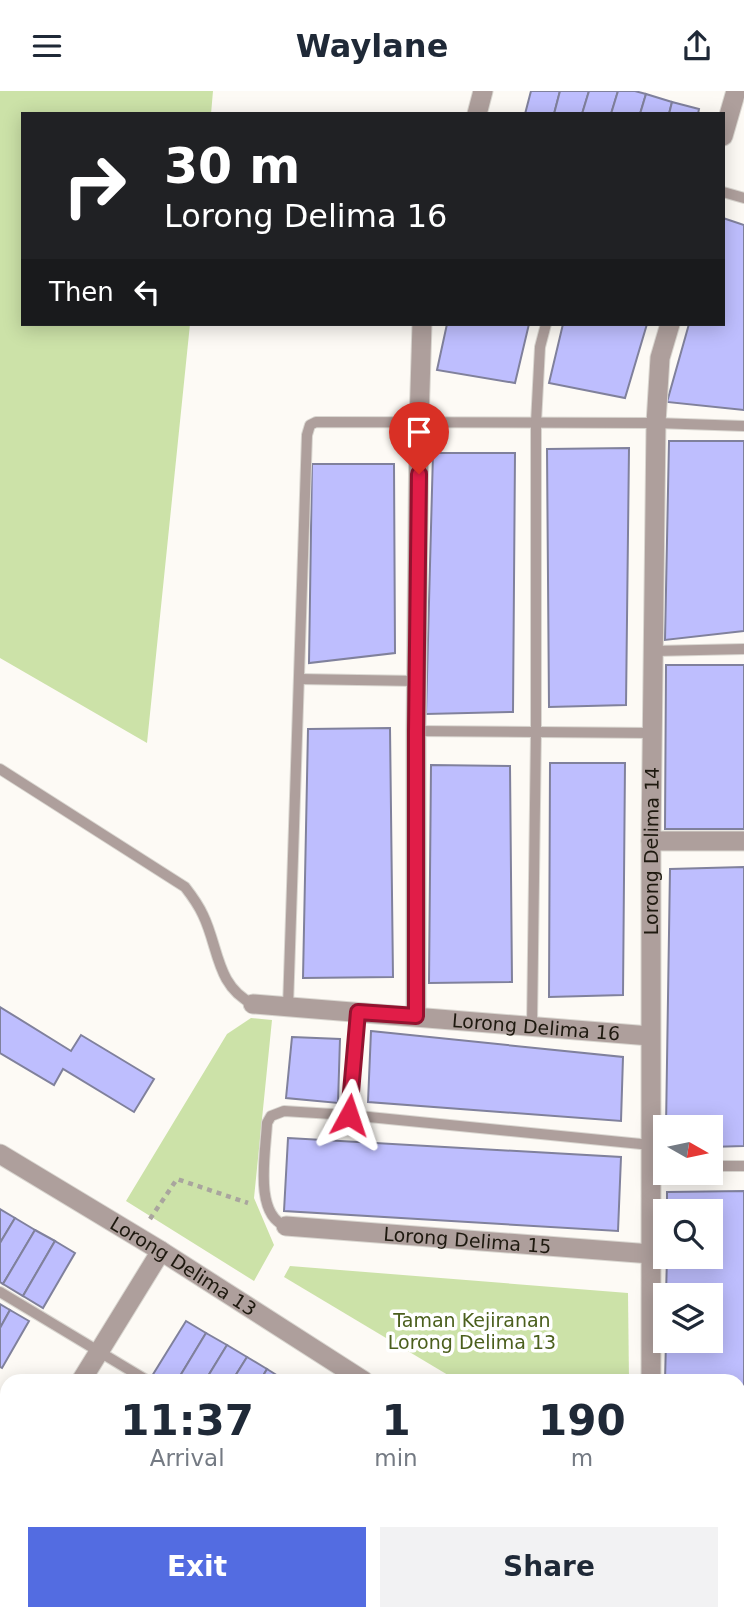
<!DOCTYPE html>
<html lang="en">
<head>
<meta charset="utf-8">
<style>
  :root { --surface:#fff; --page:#f2f2f3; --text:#1f2937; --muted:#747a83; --accent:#536ce1 }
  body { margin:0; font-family:"DejaVu Sans",sans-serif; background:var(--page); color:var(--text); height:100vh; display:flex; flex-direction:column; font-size:26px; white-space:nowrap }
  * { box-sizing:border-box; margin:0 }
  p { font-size:23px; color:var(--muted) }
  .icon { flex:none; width:38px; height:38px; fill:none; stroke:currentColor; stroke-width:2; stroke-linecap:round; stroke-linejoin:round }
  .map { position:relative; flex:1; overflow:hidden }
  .drawer { position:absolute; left:0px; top:1283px; width:746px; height:247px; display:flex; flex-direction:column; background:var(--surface); border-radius:21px 21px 0 0; box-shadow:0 4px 18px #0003 }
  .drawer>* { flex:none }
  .hud { position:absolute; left:21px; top:21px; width:704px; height:214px; border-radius:0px; box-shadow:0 4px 18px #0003; background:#202124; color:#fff; overflow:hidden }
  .needle { width:46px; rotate:99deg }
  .controls { position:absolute; left:653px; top:1024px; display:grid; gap:14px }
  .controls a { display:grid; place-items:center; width:70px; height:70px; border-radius:0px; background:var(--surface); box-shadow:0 4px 18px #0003; font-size:35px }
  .pin { position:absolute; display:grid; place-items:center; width:60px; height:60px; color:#fff; margin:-72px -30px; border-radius:50% 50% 50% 0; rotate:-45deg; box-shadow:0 0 7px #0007 }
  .pin .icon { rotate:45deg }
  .me { position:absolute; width:77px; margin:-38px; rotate:5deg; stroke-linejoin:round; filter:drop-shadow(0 0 5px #0008) }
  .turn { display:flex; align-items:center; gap:24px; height:147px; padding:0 28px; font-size:32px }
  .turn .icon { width:91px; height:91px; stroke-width:2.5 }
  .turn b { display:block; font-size:49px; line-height:60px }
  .then { display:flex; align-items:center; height:66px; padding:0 28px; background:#0003; gap:14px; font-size:26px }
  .eta { display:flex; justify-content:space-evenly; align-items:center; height:119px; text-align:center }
  .eta b { font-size:42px; font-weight:800; line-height:49px }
  .button { display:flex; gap:14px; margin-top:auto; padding:14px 28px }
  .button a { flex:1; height:80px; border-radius:0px; background:var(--accent); color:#fff; font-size:28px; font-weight:800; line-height:80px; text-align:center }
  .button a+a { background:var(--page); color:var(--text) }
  header { display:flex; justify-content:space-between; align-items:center; height:91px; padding:0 28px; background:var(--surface); font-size:32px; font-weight:800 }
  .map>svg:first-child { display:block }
  .commercial { fill:#fdeedb }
  .green { fill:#cce2a8 }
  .building { fill:#bebefe; stroke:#80819c; stroke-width:2 }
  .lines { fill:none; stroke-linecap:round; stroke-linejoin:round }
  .service-casing { stroke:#d9d6d0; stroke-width:12 }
  .minor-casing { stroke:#d9d6d0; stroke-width:21 }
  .path { stroke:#a9a59e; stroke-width:4.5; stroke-dasharray:5 5; stroke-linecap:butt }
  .service { stroke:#ae9f9c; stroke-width:10 }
  .minor { stroke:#ae9f9c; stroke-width:19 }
  .route-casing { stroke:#92132f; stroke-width:18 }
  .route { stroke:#e11d48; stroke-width:12 }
  .labels { text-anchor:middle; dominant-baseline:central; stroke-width:7; stroke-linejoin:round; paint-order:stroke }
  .street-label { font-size:19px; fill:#1e190f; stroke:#fff }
  .park-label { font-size:19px; fill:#4b5f1d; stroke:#fff }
</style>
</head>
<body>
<header><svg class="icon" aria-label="menu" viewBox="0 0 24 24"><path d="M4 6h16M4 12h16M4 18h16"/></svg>Waylane<svg class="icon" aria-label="share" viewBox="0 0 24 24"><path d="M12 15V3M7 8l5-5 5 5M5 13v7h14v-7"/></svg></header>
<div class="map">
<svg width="744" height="1528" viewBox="0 0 744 1528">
  <rect width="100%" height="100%" fill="#fdfaf5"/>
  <polygon class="commercial" points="7,1486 7,1522 273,1522 282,1528 0,1528 0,1497"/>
  <g class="green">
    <polygon points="0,0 213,0 211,23 23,23 23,233 190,233 147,652 0,567"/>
    <polygon points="251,927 272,929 254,1107 274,1154 254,1190 126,1110 227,943"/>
    <polygon points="290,1175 628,1202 629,1290 458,1290 284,1186"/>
  </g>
  <g class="building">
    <polygon points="531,0 560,0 554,23 525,23"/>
    <polygon points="560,0 589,0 582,23 554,23"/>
    <polygon points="589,0 618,0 611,23 582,23"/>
    <polygon points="618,0 635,0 646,3 640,23 611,23"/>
    <polygon points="646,3 672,11 669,23 640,23"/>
    <polygon points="672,11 699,18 698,23 669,23"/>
    <polygon points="723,127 744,134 744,319 667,311 689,233 723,233"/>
    <polygon points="447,233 529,233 515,292 437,279"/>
    <polygon points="563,233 647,233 625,307 549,292"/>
    <polygon points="669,350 744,350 744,540 665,549"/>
    <polygon points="629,357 626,614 549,616 547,358"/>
    <polygon points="433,362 515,362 513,621 426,623"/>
    <polygon points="312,373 394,373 395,562 309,572"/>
    <polygon points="666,574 744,574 744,738 665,738"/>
    <polygon points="390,637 393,886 303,887 308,638"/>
    <polygon points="550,672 625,672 623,904 549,906"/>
    <polygon points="431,674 510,675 512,891 429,892"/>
    <polygon points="744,776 744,1055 710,1056 710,1036 666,1036 670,778"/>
    <polygon points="0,916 71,960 81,944 154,988 134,1021 63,978 54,994 0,962"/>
    <polygon points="371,940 623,966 621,1030 368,1011"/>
    <polygon points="292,946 340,948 338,1012 286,1007"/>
    <polygon points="288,1047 621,1066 618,1140 284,1120"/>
    <polygon points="744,1100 744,1353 738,1353 738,1290 665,1290 666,1250 710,1250 710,1204 666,1204 667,1166 710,1166 710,1120 667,1120 667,1101"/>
    <polygon points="0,1118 15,1127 0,1152"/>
    <polygon points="15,1127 35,1139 3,1193 0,1191 0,1152"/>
    <polygon points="35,1139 55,1150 23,1205 3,1193"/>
    <polygon points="55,1150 75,1162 43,1217 23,1205"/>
    <polygon points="0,1213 10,1219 0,1237"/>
    <polygon points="10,1219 29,1230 2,1277 0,1276 0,1237"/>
    <polygon points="186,1230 206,1242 177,1290 159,1290 152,1285"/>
    <polygon points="206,1242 227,1254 205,1290 177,1290"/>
    <polygon points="227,1254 247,1266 232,1290 205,1290"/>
    <polygon points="247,1266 267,1278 260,1290 232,1290"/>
    <polygon points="267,1278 286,1290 260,1290"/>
    <rect x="738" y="1418" width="6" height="59"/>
    <polygon points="738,1491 744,1491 744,1528 724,1528 724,1522 738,1522"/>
    <polygon points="41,1522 181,1522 190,1528 42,1528"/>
    <polygon points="373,1522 391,1522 388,1528 383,1528"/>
    <polygon points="391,1522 419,1522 416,1528 388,1528"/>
    <polygon points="419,1522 446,1522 443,1528 416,1528"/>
    <rect x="507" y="1522" width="24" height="6"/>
    <rect x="531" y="1522" width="24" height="6"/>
    <rect x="555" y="1522" width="24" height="6"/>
    <rect x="604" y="1522" width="24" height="6"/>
    <rect x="628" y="1522" width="24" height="6"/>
    <rect x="652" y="1522" width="24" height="6"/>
    <rect x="676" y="1522" width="24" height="6"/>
    <rect x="700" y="1522" width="24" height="6"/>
  </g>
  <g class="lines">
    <g class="service-casing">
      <g id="service">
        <polyline points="723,101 744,107"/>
        <polyline points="654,560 744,558"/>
        <polyline points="299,588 417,590"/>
        <polyline points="416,640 653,642"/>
        <path d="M 0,678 L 185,796 C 192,805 198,813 203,824 C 219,857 216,895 253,913"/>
        <polyline points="288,916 307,344 310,334 316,331 656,332 744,335"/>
        <polyline points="532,935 536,640 536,332 540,256 546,233"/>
        <polyline points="349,1024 651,1054"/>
        <polyline points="710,1075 744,1075"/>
        <path d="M 286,1135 C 253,1124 266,1060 267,1032 L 271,1025 L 284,1020 L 349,1024 L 358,921"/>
        <polyline points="0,1201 148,1290"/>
        <polyline points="738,1484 744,1484"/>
        <polyline points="16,1522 16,1528"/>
        <polyline points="215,1522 224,1528"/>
        <polyline points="595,1522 595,1528"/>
      </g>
    </g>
    <g class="minor-casing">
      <g id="minor">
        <polyline points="477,23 483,0"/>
        <polyline points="723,45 736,0"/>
        <polyline points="651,750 744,750"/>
        <path id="s1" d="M 253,913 L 650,945"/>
        <polyline points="416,925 416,640 419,332 422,233"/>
        <path id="s2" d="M 0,1063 L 161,1160 L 364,1290"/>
        <path id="s3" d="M 286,1135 L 651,1163"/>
        <polyline points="81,1290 161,1160"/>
        <path id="s4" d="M 651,1290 L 651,750 L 656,332 L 660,267 L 670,233"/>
        <polyline points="0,1338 7,1342"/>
        <polyline points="738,1374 744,1374"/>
        <polyline points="0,1426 7,1414"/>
        <polyline points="303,1522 312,1528"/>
      </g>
    </g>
    <g class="path">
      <polyline points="150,1128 177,1088 248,1112"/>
      <polyline points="477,1528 479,1522"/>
    </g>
    <use href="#service" class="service"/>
    <use href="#minor" class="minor"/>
  </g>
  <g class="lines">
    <g class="route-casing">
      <polyline id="route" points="349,1024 358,921 416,925 416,640 419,383"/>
    </g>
    <use href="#route" class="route"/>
  </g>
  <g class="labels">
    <g class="street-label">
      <text stroke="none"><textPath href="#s4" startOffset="530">Lorong Delima 14</textPath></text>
      <text stroke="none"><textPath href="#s1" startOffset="284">Lorong Delima 16</textPath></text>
      <text stroke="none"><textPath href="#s3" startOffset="182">Lorong Delima 15</textPath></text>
      <text stroke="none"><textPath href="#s2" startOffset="215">Lorong Delima 13</textPath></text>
    </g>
    <g class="park-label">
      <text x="472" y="1229">Taman Kejiranan<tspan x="472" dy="22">Lorong Delima 13</tspan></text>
    </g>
  </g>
</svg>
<div class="controls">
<a><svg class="needle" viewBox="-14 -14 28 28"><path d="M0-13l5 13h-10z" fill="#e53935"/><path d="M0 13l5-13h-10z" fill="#747a83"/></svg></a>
<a><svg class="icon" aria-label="search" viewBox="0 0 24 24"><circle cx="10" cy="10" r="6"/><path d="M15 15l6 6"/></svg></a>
<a><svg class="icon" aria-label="layers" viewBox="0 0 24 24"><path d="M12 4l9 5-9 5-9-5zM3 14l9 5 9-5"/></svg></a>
</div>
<div class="pin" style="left:419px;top:383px;background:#d93025"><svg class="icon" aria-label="arrive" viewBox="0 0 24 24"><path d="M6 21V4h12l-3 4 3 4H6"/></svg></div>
<svg class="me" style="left:349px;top:1024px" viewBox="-20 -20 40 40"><path d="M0-17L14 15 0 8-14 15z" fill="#e11d48" stroke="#fff" stroke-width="4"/></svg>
<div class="hud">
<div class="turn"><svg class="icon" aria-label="right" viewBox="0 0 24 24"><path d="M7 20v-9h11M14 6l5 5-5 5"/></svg><div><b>30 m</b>Lorong Delima 16</div></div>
<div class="then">Then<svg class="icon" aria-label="left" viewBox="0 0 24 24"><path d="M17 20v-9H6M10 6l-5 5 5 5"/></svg></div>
</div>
<section class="drawer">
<div class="eta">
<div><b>11:37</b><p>Arrival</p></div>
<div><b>1</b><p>min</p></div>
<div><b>190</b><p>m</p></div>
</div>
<div class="button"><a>Exit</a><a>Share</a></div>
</section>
</div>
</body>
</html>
